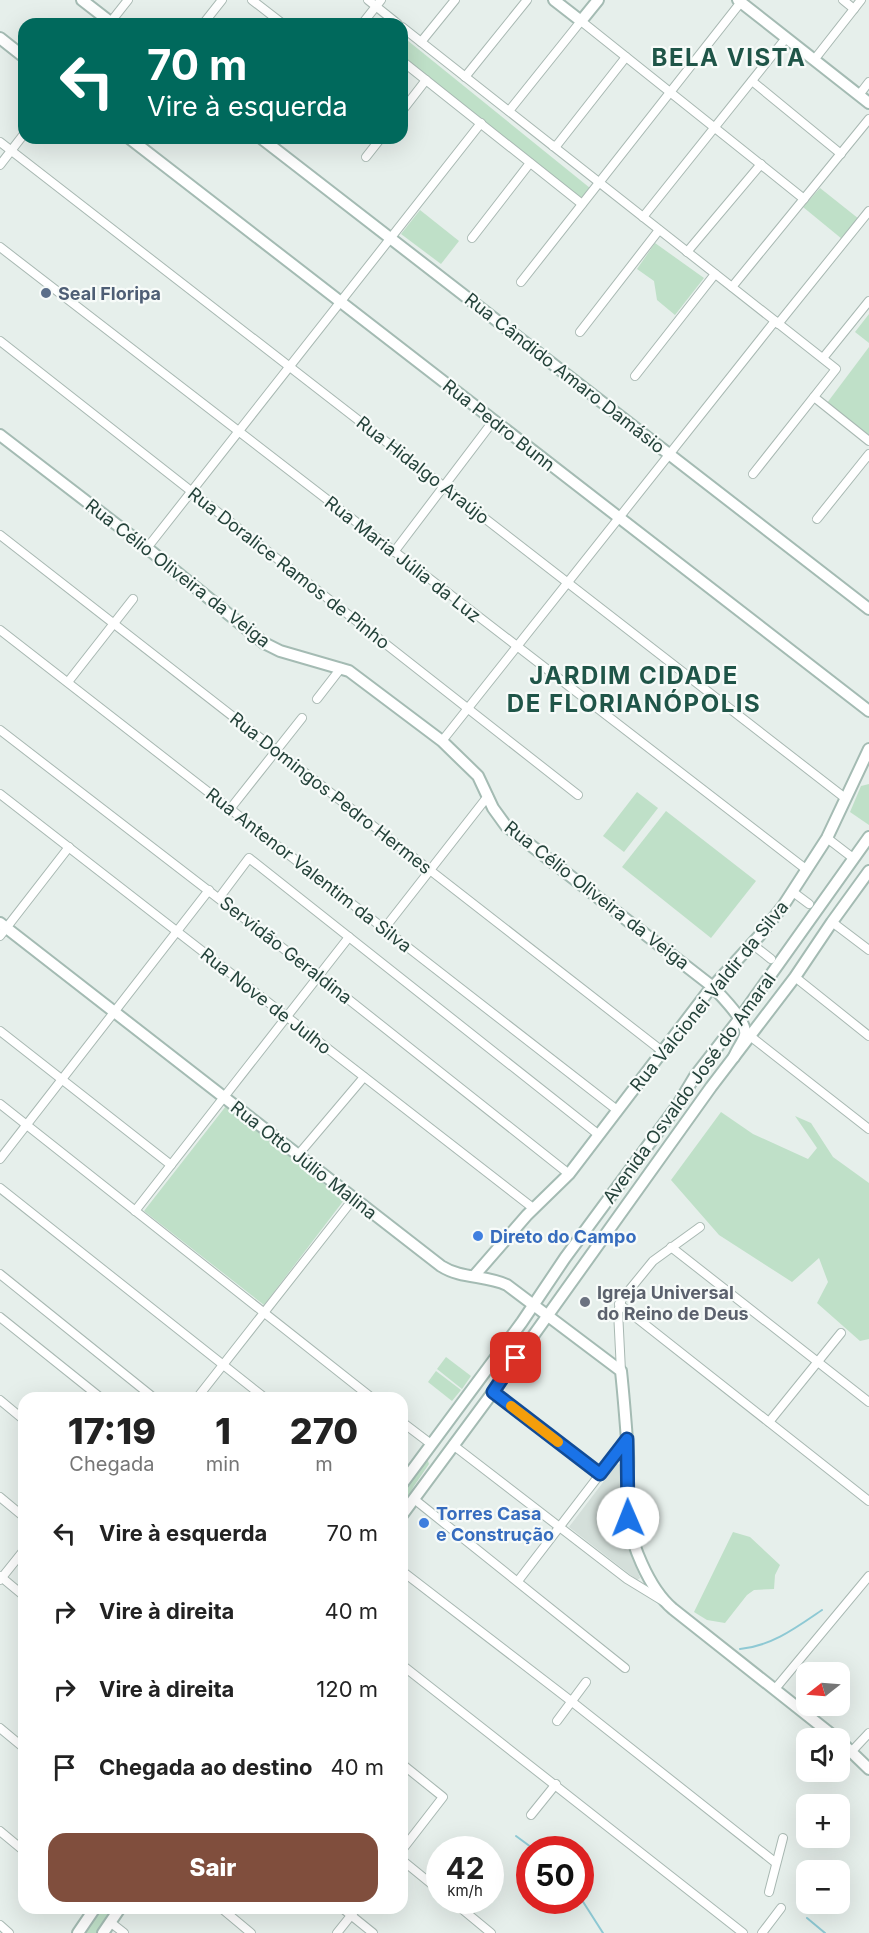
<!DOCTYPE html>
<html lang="pt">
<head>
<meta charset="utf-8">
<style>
  :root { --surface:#fff; --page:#f6f6f6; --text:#222; --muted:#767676; --accent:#804e3d }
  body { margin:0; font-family:Inter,sans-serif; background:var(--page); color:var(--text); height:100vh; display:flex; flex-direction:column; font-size:22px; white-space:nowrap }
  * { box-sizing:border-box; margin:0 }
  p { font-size:20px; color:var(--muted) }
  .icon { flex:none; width:33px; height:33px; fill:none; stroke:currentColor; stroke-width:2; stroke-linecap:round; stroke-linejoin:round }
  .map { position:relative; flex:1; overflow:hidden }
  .details { position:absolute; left:18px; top:1392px; width:390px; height:522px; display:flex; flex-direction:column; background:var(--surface); border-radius:18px; box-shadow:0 6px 24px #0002 }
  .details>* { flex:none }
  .guide { position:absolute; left:18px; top:18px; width:390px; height:126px; border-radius:18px; box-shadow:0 6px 24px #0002; background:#00695c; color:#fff; overflow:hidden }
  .needle { width:39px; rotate:253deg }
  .controls { position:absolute; left:796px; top:1662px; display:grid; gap:12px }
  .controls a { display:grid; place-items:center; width:54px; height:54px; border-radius:12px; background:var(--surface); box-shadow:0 6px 24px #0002; font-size:30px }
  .speed { position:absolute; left:426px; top:1836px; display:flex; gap:12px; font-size:30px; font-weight:700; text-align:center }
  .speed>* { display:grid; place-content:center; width:78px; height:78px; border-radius:50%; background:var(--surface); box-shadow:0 6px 24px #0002; line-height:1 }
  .speed small { font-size:15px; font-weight:400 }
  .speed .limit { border:9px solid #d22; background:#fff; color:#111 }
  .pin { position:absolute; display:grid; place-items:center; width:51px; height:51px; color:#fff; margin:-26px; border-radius:12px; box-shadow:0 3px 9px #0006 }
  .me { position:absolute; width:66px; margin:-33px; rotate:359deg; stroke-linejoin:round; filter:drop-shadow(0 0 4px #0008) }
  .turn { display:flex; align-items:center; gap:21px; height:126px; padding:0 30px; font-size:27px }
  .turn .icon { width:78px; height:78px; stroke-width:2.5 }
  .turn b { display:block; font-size:42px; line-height:51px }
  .eta { display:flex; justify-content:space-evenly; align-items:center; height:102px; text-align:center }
  .eta b { font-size:36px; font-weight:800; line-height:42px }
  .button { display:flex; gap:12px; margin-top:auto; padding:12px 30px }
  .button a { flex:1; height:69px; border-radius:18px; background:var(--accent); color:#fff; font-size:24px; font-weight:800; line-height:69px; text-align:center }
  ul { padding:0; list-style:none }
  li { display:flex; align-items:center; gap:18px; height:78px; padding:0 30px }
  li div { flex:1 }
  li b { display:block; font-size:22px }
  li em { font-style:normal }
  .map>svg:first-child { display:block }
  .built { fill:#d4dfda }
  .green { fill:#bfe0c8 }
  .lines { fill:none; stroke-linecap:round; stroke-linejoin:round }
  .stream { stroke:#8ec9d4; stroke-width:2 }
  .street-casing { stroke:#a8b8b2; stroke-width:10 }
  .secondary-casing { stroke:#a4bbb3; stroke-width:14 }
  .street { stroke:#fff; stroke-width:8 }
  .secondary { stroke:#fff; stroke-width:10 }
  .route-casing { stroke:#114b97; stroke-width:15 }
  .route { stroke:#1a73e8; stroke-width:10 }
  .slow { stroke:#f59e0b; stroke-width:10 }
  .service-dot { fill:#5c6f8a; stroke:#f7fbf9; stroke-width:2 }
  .shop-dot { fill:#3f7fe0; stroke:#f7fbf9; stroke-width:2 }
  .worship-dot { fill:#6b7280; stroke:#f7fbf9; stroke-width:2 }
  .labels { text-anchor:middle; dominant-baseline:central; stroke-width:4.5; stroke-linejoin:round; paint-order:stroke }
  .service-label { font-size:18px; font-weight:bold; fill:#4e5e75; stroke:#f7fbf9; text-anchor:start }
  .street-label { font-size:18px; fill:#24423a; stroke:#f7fbf9 }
  .shop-label { font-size:18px; font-weight:bold; fill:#366cbe; stroke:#f7fbf9; text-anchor:start }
  .worship-label { font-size:18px; font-weight:bold; fill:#5b616d; stroke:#f7fbf9; text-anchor:start }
  .district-label { font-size:24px; font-weight:bold; letter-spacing:1.5px; fill:#1f5548; stroke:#f7fbf9 }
</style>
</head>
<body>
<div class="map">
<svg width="869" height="1933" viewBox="0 0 869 1933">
  <rect width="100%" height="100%" fill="#e6efeb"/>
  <polygon class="built" points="617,1464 623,1465 621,1510 624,1534 640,1578 637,1580 569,1527"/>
  <g class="green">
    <polygon points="402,36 590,188 582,199 402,57"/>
    <polygon points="820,188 859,219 842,239 803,207"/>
    <polygon points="420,210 459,241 441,264 401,234"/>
    <polygon points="655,243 704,278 675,315 657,300 654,281 637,269"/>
    <polygon points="869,314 869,343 855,332"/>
    <polygon points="869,347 869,438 827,403"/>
    <polygon points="869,784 869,825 850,812 861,786"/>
    <polygon points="637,792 658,808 624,852 603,836"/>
    <polygon points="666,811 756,881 711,938 622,867"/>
    <polygon points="226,1106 344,1200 264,1305 144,1211"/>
    <polygon points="721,1112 753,1134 808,1159 817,1148 795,1116 811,1123 833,1157 869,1183 869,1339 860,1341 817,1303 828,1282 819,1258 792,1282 719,1235 671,1180"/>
    <polygon points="446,1357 471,1376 462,1389 437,1369"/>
    <polygon points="436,1371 461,1390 452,1401 428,1382"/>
    <polygon points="425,1461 428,1461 429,1464 414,1486 402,1509 402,1494"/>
    <polygon points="733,1532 750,1537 780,1565 775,1575 774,1589 754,1590 747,1595 725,1623 707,1620 694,1612"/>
    <polygon points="103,1908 116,1908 98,1933 85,1933"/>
  </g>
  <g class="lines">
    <g class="stream">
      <path d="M 740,1649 C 772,1646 797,1627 822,1610"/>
      <polyline points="516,1836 535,1850"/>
      <polyline points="580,1897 603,1933"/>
      <polyline points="807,1918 825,1933"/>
    </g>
    <g class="street-casing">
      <g id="street">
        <polyline points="252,0 283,24"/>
        <polyline points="368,0 398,24"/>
        <polyline points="843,0 854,9"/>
        <polyline points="109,24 128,0"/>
        <polyline points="203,24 222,0"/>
        <polyline points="362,24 381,0"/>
        <polyline points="402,27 836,369 753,474"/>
        <polyline points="421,42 455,0"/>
        <polyline points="814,60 861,0"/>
        <polyline points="402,61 582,204"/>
        <polyline points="465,77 527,0"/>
        <polyline points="752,81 841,154"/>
        <polyline points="859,95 869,82"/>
        <polyline points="402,111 426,80"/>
        <polyline points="509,111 581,21 804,199"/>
        <polyline points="0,142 845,798"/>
        <polyline points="553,146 557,145 626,57"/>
        <polyline points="366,157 381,138"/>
        <polyline points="0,165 24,134"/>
        <polyline points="643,217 786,38"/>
        <polyline points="472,238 530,163"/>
        <polyline points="0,247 807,870"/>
        <polyline points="687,252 761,164"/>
        <polyline points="521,282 741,2"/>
        <polyline points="732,287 869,119"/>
        <polyline points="778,324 869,211"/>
        <polyline points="580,332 659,230"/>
        <polyline points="0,341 578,795"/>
        <polyline points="823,358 869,301"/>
        <polyline points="635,376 715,274"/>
        <polyline points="814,397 869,441"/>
        <polyline points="817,519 869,454"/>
        <polyline points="0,535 662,1051"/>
        <polyline points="147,548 481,123"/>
        <polyline points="394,552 494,420"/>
        <polyline points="0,630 617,1110"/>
        <polyline points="68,682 133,599"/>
        <polyline points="317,699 341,668"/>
        <polyline points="0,730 319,976 569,1174"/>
        <polyline points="442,741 775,321"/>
        <polyline points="0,794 533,1208"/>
        <polyline points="230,809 302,718"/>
        <polyline points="827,838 853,858"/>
        <polyline points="793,892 809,904"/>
        <polyline points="219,898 249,858 599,1135"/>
        <polyline points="832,922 869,950"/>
        <polyline points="384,929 488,796"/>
        <polyline points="0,936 69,847"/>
        <polyline points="752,944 771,959"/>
        <polyline points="795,977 869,1036"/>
        <polyline points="0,1031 171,1165"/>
        <polyline points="750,1036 869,1129"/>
        <polyline points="0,1104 372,1398"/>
        <polyline points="298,1155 364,1077"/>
        <polyline points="0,1159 209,890"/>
        <polyline points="0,1188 265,1398"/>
        <polyline points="135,1211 349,937"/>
        <polyline points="671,1247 869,1402"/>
        <polyline points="0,1274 154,1398"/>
        <polyline points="619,1304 869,1501"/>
        <polyline points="0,1317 101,1398"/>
        <polyline points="621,1371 618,1311 622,1299 653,1261 700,1227"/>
        <polyline points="493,1392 600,1474"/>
        <polyline points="197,1398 354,1198"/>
        <polyline points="0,1400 24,1420"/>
        <polyline points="402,1422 431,1444"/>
        <polyline points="769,1422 841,1333"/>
        <polyline points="453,1445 627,1579 663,1601"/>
        <polyline points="0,1497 24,1517"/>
        <polyline points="414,1499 625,1668"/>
        <polyline points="402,1571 571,1701 776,1863"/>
        <polyline points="0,1576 24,1596"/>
        <polyline points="0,1580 24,1550"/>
        <polyline points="518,1581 627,1439"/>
        <polyline points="402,1665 743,1933"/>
        <polyline points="775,1689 869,1576"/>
        <polyline points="557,1721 586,1682"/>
        <polyline points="0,1728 24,1748"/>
        <polyline points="852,1751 869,1733"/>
        <polyline points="402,1764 443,1797 402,1850"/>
        <polyline points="531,1815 556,1784"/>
        <polyline points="0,1831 24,1851"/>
        <polyline points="402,1860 440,1891"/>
        <polyline points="769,1892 783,1838"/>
        <polyline points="451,1900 491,1933"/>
        <polyline points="221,1908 251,1933"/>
        <polyline points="342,1908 373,1933"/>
        <polyline points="110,1922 124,1933"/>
        <polyline points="0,1925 9,1933"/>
        <polyline points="337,1933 357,1908"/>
        <polyline points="762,1933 781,1908"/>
      </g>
    </g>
    <g class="secondary-casing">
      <g id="secondary">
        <polyline points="82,0 113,24"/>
        <polyline points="554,0 581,21 598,0"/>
        <polyline points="738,0 869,103"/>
        <polyline points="0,38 24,57"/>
        <polyline points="129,138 869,711"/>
        <polyline points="261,138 869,609"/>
        <path d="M 0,435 L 147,548 L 264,643 L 280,651 L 349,671 L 442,741 L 478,776 L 493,808 L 506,826 L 713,987 C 721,996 748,1022 745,1035 C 743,1042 737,1049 734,1057"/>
        <path d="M 0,923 L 441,1266 C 461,1279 486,1275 507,1285 L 621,1371 C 624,1399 626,1426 628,1454 C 629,1473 626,1491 627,1510 C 629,1541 649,1589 673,1609 L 836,1738"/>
        <polyline points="474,1276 527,1215 569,1174 707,993 760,935 783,906 827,838 869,749"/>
        <polyline points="402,1484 522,1322 565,1258 677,1106 695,1076 740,1018 869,837"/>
        <polyline points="402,1515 493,1392 711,1087 795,977 832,922 869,871"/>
        <polyline points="840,1741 869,1769"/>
        <polyline points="78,1933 95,1908"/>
        <polyline points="103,1933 120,1908"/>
      </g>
    </g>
    <use href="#street" class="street"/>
    <use href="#secondary" class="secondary"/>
  </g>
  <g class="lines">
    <g class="route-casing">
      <polyline id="route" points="516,1358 493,1392 600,1474 627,1439 628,1518"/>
    </g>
    <use href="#route" class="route"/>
    <polyline class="slow" points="511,1406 558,1442"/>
  </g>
  <circle class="service-dot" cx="46" cy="293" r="6"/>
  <g class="shop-dot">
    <circle cx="478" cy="1236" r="6"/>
    <circle cx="424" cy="1523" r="6"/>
  </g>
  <circle class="worship-dot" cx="585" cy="1302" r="6"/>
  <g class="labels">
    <g class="service-label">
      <text x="58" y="293">Seal Floripa</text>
    </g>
    <g class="street-label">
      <text transform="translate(565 373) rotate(38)">Rua Cândido Amaro Damásio</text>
      <text transform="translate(499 425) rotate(38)">Rua Pedro Bunn</text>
      <text transform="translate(423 470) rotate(38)">Rua Hidalgo Araújo</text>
      <text transform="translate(403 559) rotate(38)">Rua Maria Júlia da Luz</text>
      <text transform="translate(289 568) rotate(38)">Rua Doralice Ramos de Pinho</text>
      <text transform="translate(178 573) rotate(38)">Rua Célio Oliveira da Veiga</text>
      <text transform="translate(331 793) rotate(38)">Rua Domingos Pedro Hermes</text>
      <text transform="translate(309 870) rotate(38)">Rua Antenor Valentim da Silva</text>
      <text transform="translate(597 895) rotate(38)">Rua Célio Oliveira da Veiga</text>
      <text transform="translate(286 950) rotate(38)">Servidão Geraldina</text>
      <text transform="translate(709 996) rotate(-51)">Rua Valcionei Valdir da Silva</text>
      <text transform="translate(266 1001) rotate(38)">Rua Nove de Julho</text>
      <text transform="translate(689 1088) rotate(-54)">Avenida Osvaldo José do Amaral</text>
      <text transform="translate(304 1160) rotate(38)">Rua Otto Júlio Malina</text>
    </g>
    <g class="shop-label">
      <text x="490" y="1236">Direto do Campo</text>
      <text x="436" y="1513">Torres Casa<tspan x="436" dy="21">e Construção</tspan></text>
    </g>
    <g class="worship-label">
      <text x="597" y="1292">Igreja Universal<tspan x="597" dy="21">do Reino de Deus</tspan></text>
    </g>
    <g class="district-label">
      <text x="729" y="57">BELA VISTA</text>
      <text x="634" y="675">JARDIM CIDADE<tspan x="634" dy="28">DE FLORIANÓPOLIS</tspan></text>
    </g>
  </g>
</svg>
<div class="controls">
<a><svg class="needle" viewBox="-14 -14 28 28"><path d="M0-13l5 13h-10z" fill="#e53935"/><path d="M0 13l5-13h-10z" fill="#767676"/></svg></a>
<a><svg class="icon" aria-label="sound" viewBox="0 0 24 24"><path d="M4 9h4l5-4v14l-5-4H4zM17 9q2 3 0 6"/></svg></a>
<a>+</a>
<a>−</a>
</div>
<div class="speed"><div>42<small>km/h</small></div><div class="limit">50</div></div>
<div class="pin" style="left:516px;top:1358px;background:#d93025"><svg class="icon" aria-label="arrive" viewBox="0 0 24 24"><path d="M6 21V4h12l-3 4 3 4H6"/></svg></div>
<svg class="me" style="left:628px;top:1518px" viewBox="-20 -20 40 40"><circle r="19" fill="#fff"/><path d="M0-13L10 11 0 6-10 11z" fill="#1a73e8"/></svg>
<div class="guide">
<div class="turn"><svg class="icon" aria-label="left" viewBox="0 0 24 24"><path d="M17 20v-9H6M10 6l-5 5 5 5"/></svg><div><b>70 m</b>Vire à esquerda</div></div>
</div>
<section class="details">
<div class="eta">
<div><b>17:19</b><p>Chegada</p></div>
<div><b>1</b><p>min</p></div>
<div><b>270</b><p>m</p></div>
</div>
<ul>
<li><svg class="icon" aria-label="left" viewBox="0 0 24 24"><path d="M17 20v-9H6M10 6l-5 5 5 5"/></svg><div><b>Vire à esquerda</b></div><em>70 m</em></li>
<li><svg class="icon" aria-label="right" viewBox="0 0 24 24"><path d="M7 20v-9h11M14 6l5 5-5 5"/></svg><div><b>Vire à direita</b></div><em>40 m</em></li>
<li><svg class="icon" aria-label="right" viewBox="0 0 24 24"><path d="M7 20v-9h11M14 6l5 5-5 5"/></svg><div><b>Vire à direita</b></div><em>120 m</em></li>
<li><svg class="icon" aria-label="arrive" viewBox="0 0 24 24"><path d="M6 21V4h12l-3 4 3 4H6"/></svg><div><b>Chegada ao destino</b></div><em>40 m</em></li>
</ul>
<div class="button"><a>Sair</a></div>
</section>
</div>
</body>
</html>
